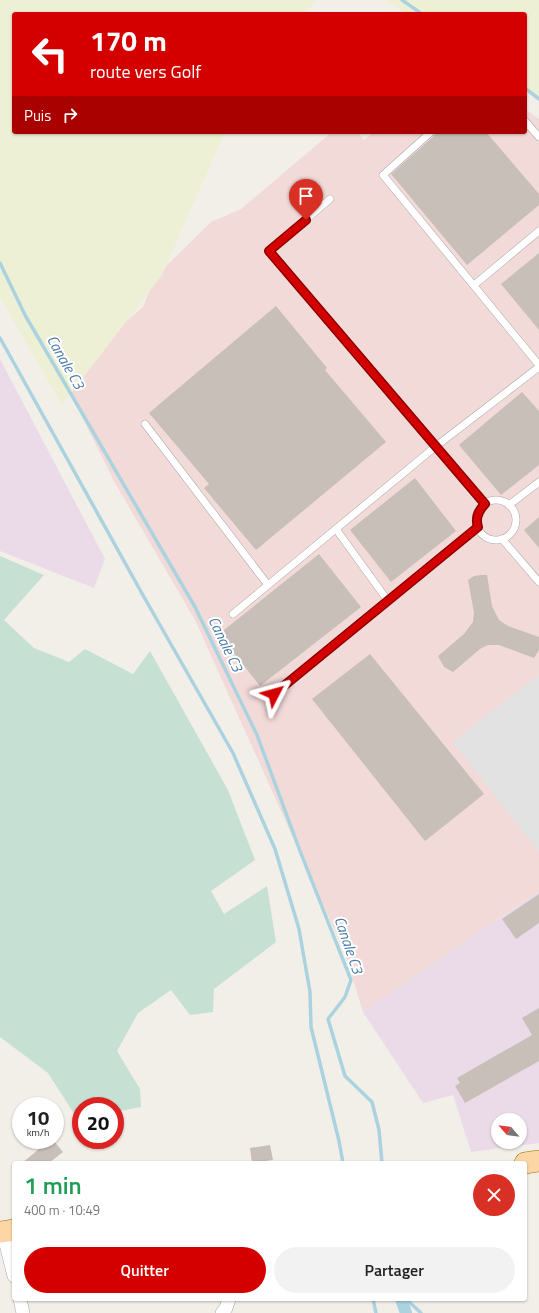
<!DOCTYPE html>
<html lang="fr">
<head>
<meta charset="utf-8">
<style>
  :root { --surface:#fff; --page:#f2f2f2; --text:#222; --muted:#767676; --accent:#d40000 }
  body { margin:0; font-family:"Titillium Web",sans-serif; background:var(--page); color:var(--text); height:100vh; display:flex; flex-direction:column; font-size:15px; white-space:nowrap }
  * { box-sizing:border-box; margin:0 }
  p { font-size:13px; color:var(--muted) }
  .icon { flex:none; width:22px; height:22px; fill:none; stroke:currentColor; stroke-width:2; stroke-linecap:round; stroke-linejoin:round }
  .map { position:relative; flex:1; overflow:hidden }
  .side { position:absolute; left:12px; top:1161px; width:515px; height:140px; display:flex; flex-direction:column; background:var(--surface); border-radius:4px; box-shadow:0 1px 3px #0004 }
  .side>* { flex:none }
  .guide { position:absolute; left:12px; top:12px; width:515px; height:122px; border-radius:4px; box-shadow:0 1px 3px #0004; background:#d40000; color:#fff; overflow:hidden }
  .needle { width:26px; rotate:298deg }
  .tools { position:absolute; left:491px; top:1113px; display:grid; gap:8px }
  .tools a { display:grid; place-items:center; width:36px; height:36px; border-radius:50%; background:var(--surface); box-shadow:0 1px 3px #0004; font-size:20px }
  .speed { position:absolute; left:12px; top:1097px; display:flex; gap:8px; font-size:20px; font-weight:700; text-align:center }
  .speed>* { display:grid; place-content:center; width:52px; height:52px; border-radius:50%; background:var(--surface); box-shadow:0 1px 3px #0004; line-height:1 }
  .speed small { font-size:10px; font-weight:400 }
  .speed .limit { border:6px solid #d22; background:#fff; color:#111 }
  .pin { position:absolute; display:grid; place-items:center; width:34px; height:34px; color:#fff; margin:-41px -17px; border-radius:50% 50% 50% 0; rotate:-45deg; box-shadow:0 0 4px #0007 }
  .pin .icon { rotate:45deg }
  .me { position:absolute; width:44px; margin:-22px; rotate:51deg; stroke-linejoin:round; filter:drop-shadow(0 0 3px #0008) }
  .turn { display:flex; align-items:center; gap:14px; height:84px; padding:0 12px; font-size:18px }
  .turn .icon { width:52px; height:52px; stroke-width:2.5 }
  .turn b { display:block; font-size:28px; line-height:34px }
  .then { display:flex; align-items:center; height:38px; padding:0 12px; background:#0003; gap:8px; font-size:15px }
  .round { display:grid; place-items:center; flex:none; width:42px; height:42px; border-radius:21px; background:var(--page) }
  .summary { display:flex; align-items:center; justify-content:space-between; height:68px; padding:0 12px }
  h1 { font-size:24px; font-weight:600; line-height:30px; color:#1e9e55 }
  .button { display:flex; gap:8px; margin-top:auto; padding:8px 12px }
  .button a { flex:1; height:46px; border-radius:24px; background:var(--accent); color:#fff; font-size:16px; font-weight:600; line-height:46px; text-align:center }
  .button a+a { background:var(--page); color:var(--text) }
  .map>svg:first-child { display:block }
  .commercial { fill:#f2dad9 }
  .industrial { fill:#ebdbe8; fill-rule:evenodd }
  .farmland { fill:#eef0d5 }
  .wetland { fill:#c6e0d4 }
  .parking { fill:#e2e2e2 }
  .lines { fill:none; stroke-linecap:round; stroke-linejoin:round }
  .stream { stroke:#aad3df; stroke-width:3.5 }
  .canal { stroke:#aad3df; stroke-width:12 }
  .building { fill:#c7bfb8 }
  .service-casing { stroke:#a9a9a9; stroke-width:8 }
  .minor-casing { stroke:#a9a9a9; stroke-width:14 }
  .primary-casing { stroke:#a06b00; stroke-width:22 }
  .service { stroke:#fff; stroke-width:7 }
  .minor { stroke:#fff; stroke-width:13 }
  .primary { stroke:#fcd6a4; stroke-width:21 }
  .route-casing { stroke:#8a0000; stroke-width:10 }
  .route { stroke:#d40000; stroke-width:7 }
  .labels { text-anchor:middle; dominant-baseline:central; stroke-width:4; stroke-linejoin:round; paint-order:stroke }
  .water-label { font-size:15px; font-style:italic; fill:#4a7aab; stroke:#fff }
</style>
</head>
<body>
<div class="map">
<svg width="539" height="1313" viewBox="0 0 539 1313">
  <rect width="100%" height="100%" fill="#f2efe9"/>
  <polygon class="commercial" points="525,109 539,119 539,891 363,1012 345,953 195,620 115,483 62,377 143,307 154,278 211,222 241,209 332,132 357,132 364,140 374,132 525,132"/>
  <g class="industrial">
    <polygon points="0,359 105,559 94,588 0,551"/>
    <path d="M 539,891 L 539,1143 L 471,1152 L 453,1095 L 423,1103 L 363,1012 ZM 498,1120 L 520,1120 L 520,1142 L 498,1142 Z"/>
  </g>
  <g class="farmland">
    <polygon points="0,0 316,0 304,14 14,14 14,132 225,132 162,275 62,405 0,298"/>
    <polygon points="386,0 539,0 539,99 525,91 525,14 407,14"/>
  </g>
  <polygon class="wetland" points="0,556 44,575 4,620 34,648 69,662 85,649 133,674 150,651 228,790 255,860 211,891 224,914 267,886 276,942 214,989 213,1012 190,1015 171,990 138,1013 117,1051 140,1089 141,1107 115,1112 115,1106 81,1106 81,1115 75,1115 48,1073 0,1037"/>
  <polygon class="parking" points="539,674 539,852 453,742"/>
  <g class="lines">
    <g class="stream">
      <polyline points="402,0 422,14"/>
      <polyline points="525,88 539,99"/>
      <polyline points="0,263 25,315 195,607 257,735 300,851 351,980 345,997 328,1019 345,1076 372,1102 379,1130 382,1163"/>
      <polyline points="0,338 144,597 233,753 275,849 299,929 310,992 311,1027 339,1141 343,1163"/>
      <polyline points="373,1299 376,1313"/>
      <polyline points="406,1299 421,1313"/>
    </g>
    <polyline class="canal" points="401,1299 406,1313"/>
  </g>
  <g class="building">
    <polygon points="436,132 486,132 539,194 539,205 467,265 391,174 434,136"/>
    <polygon points="539,253 539,330 501,284"/>
    <polygon points="276,306 327,368 325,370 386,442 256,550 204,488 209,484 149,413"/>
    <polygon points="522,392 539,411 539,465 501,495 459,445"/>
    <polygon points="415,478 456,531 391,582 350,530"/>
    <polygon points="539,517 539,548 524,530"/>
    <polygon points="319,554 361,607 260,686 219,634"/>
    <polygon points="481,575 487,575 492,606 499,620 508,626 539,637 539,650 534,658 499,645 488,645 480,649 453,672 444,667 438,656 464,634 473,622 474,613 468,580 474,576"/>
    <polygon points="370,654 484,794 425,841 312,699"/>
    <polygon points="539,894 539,923 516,939 502,919"/>
    <polygon points="539,1008 539,1061 465,1103 455,1086 460,1083 457,1078 532,1035 522,1018"/>
    <polygon points="50,1140 53,1140 63,1152 49,1163 22,1163"/>
    <polygon points="270,1145 273,1160 252,1163 250,1148"/>
  </g>
  <g class="lines">
    <g class="service-casing">
      <g id="service">
        <polyline points="525,121 539,137"/>
        <polyline points="431,132 383,175 539,365"/>
        <polyline points="330,199 269,251 485,504"/>
        <polyline points="474,285 539,231"/>
        <polyline points="145,424 268,585"/>
        <circle cx="496" cy="520" r="20"/>
        <polyline points="509,505 539,482"/>
        <polyline points="336,529 388,601"/>
        <polyline points="502,539 539,582"/>
        <polyline points="233,614 435,447 539,367"/>
        <polyline points="273,694 478,527"/>
      </g>
    </g>
    <g class="minor-casing">
      <g id="minor">
        <polyline points="3,1232 14,1276"/>
        <polyline points="20,1299 23,1313"/>
        <polyline points="222,1313 226,1308 229,1299"/>
      </g>
    </g>
    <g class="primary-casing">
      <g id="primary">
        <polyline points="525,1163 539,1161"/>
        <polyline points="0,1232 14,1230"/>
      </g>
    </g>
    <use href="#service" class="service"/>
    <use href="#minor" class="minor"/>
    <use href="#primary" class="primary"/>
  </g>
  <g class="lines">
    <g class="route-casing">
      <path id="route" d="M 274,694 L 478,527 C 475,518 478,511 485,504 L 269,251 L 306,220"/>
    </g>
    <use href="#route" class="route"/>
  </g>
  <g class="labels">
    <g class="water-label">
      <text transform="translate(66 362) rotate(60)">Canale C3</text>
      <text transform="translate(226 644) rotate(64)">Canale C3</text>
      <text transform="translate(349 945) rotate(71)">Canale C3</text>
    </g>
  </g>
</svg>
<div class="tools">
<a><svg class="needle" viewBox="-14 -14 28 28"><path d="M0-13l5 13h-10z" fill="#e53935"/><path d="M0 13l5-13h-10z" fill="#767676"/></svg></a>
</div>
<div class="speed"><div>10<small>km/h</small></div><div class="limit">20</div></div>
<div class="pin" style="left:306px;top:220px;background:#d93025"><svg class="icon" aria-label="arrive" viewBox="0 0 24 24"><path d="M6 21V4h12l-3 4 3 4H6"/></svg></div>
<svg class="me" style="left:274px;top:694px" viewBox="-20 -20 40 40"><path d="M0-17L14 15 0 8-14 15z" fill="#d40000" stroke="#fff" stroke-width="4"/></svg>
<div class="guide">
<div class="turn"><svg class="icon" aria-label="left" viewBox="0 0 24 24"><path d="M17 20v-9H6M10 6l-5 5 5 5"/></svg><div><b>170 m</b>route vers Golf</div></div>
<div class="then">Puis<svg class="icon" aria-label="right" viewBox="0 0 24 24"><path d="M7 20v-9h11M14 6l5 5-5 5"/></svg></div>
</div>
<section class="side">
<div class="summary"><div><h1>1 min</h1><p>400 m · 10:49</p></div><a class="round" style="background:#d93025;color:#fff"><svg class="icon" aria-label="close" viewBox="0 0 24 24"><path d="M6 6l12 12M18 6L6 18"/></svg></a></div>
<div class="button"><a>Quitter</a><a>Partager</a></div>
</section>
</div>
</body>
</html>
